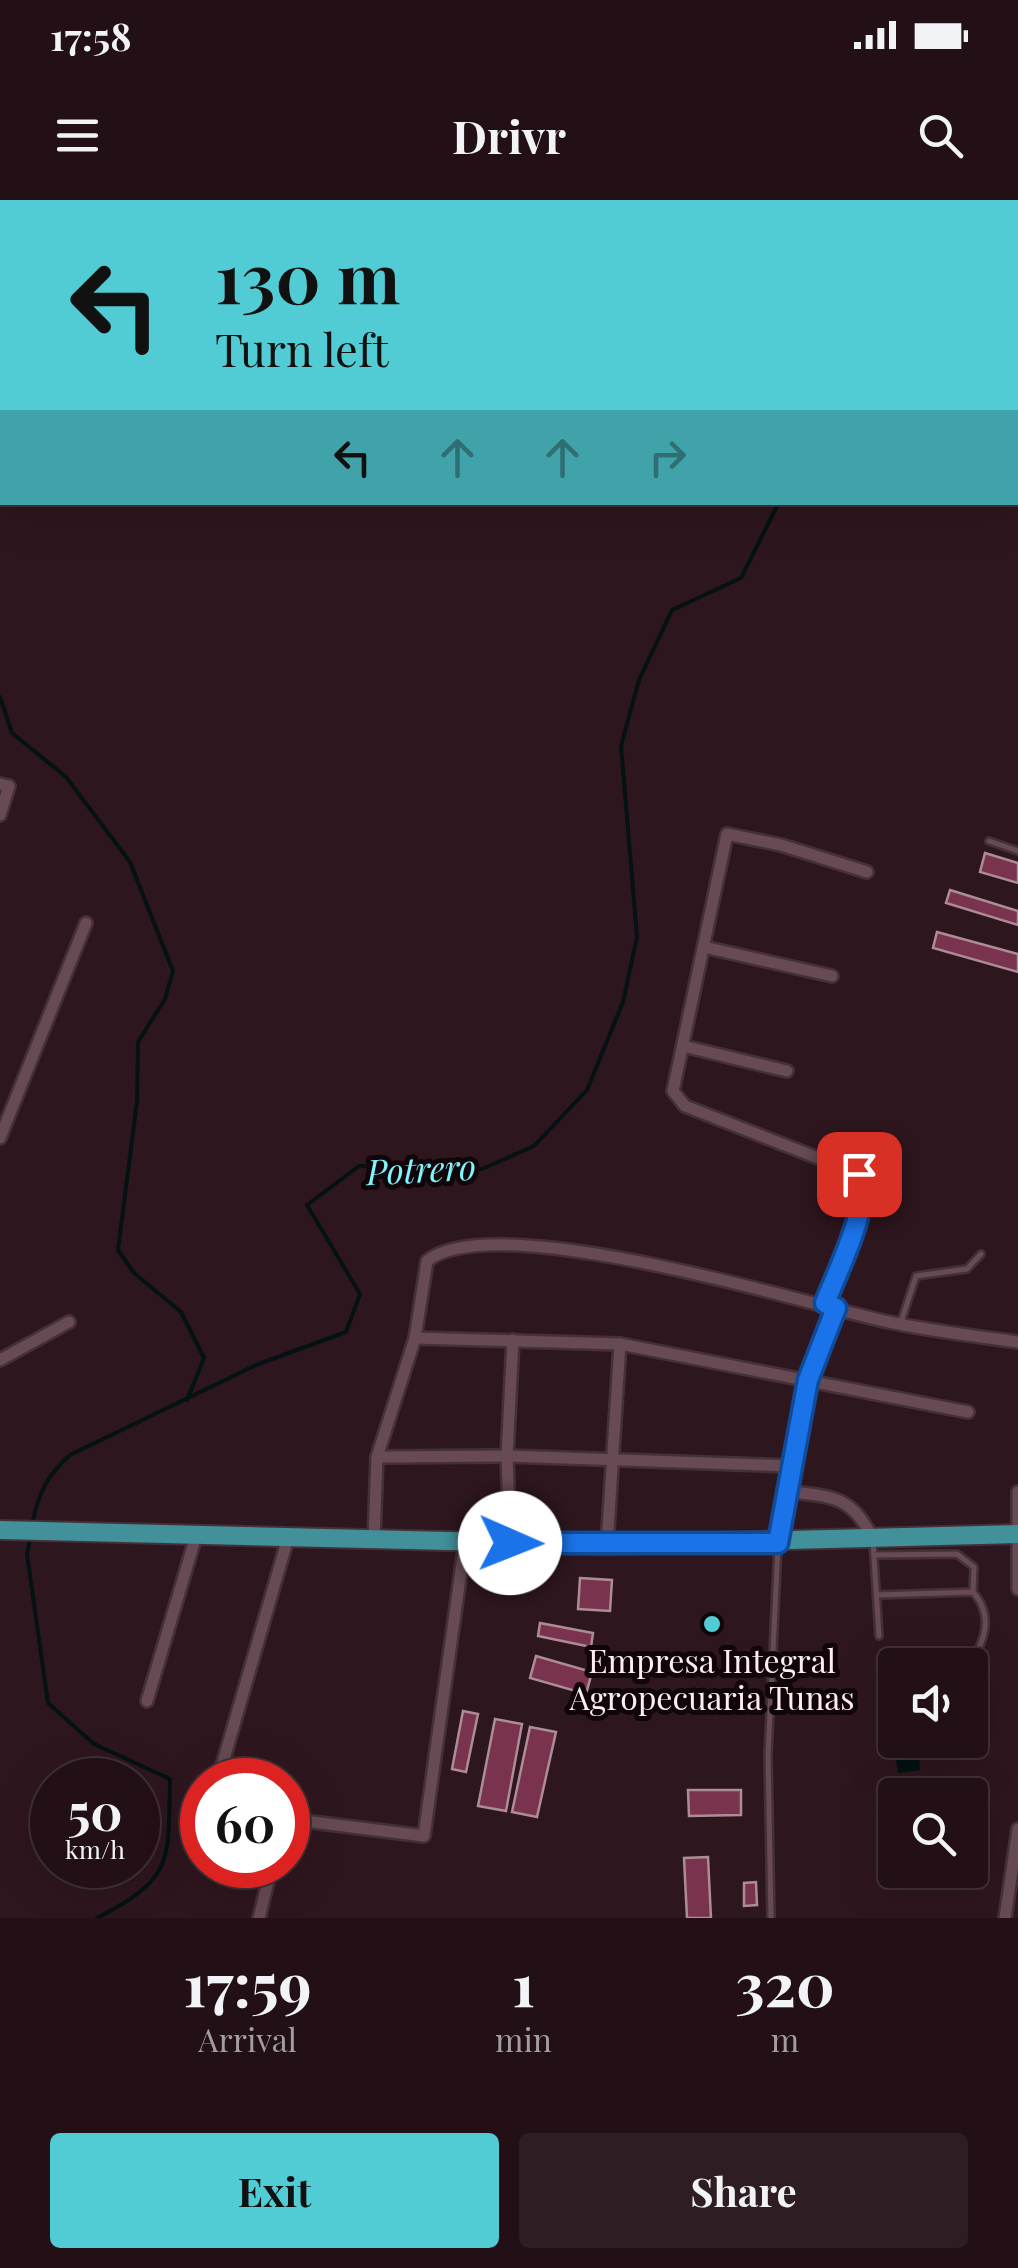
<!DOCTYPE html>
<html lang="en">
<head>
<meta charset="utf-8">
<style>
  :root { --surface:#221016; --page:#2e1e23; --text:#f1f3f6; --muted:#a29da1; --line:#3f3035; --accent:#51ccd5 }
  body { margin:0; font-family:"Playfair Display",serif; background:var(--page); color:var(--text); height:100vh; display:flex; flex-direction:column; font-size:38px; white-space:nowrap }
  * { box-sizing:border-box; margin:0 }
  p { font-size:32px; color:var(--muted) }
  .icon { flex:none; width:55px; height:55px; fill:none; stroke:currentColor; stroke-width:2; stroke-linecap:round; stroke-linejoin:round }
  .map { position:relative; height:1718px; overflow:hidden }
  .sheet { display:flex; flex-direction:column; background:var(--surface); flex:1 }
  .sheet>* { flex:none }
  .hud { position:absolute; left:0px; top:0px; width:1020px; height:305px; box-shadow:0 10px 40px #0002,0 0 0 2px var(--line); background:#51ccd5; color:#111; overflow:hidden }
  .buttons { position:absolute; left:878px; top:1448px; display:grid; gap:20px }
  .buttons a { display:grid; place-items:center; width:110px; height:110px; border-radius:10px; background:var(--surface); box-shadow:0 10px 40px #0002,0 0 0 2px var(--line); font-size:50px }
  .speed { position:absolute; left:30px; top:1558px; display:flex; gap:20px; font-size:50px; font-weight:700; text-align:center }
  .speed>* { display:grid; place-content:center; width:130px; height:130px; border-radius:50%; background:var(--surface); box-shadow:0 10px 40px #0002,0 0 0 2px var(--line); line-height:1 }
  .speed small { font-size:25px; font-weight:400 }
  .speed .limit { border:15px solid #d22; background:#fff; color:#111 }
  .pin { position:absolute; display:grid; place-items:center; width:85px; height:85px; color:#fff; margin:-42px; border-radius:20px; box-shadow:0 5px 15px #0006 }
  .me { position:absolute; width:110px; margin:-55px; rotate:91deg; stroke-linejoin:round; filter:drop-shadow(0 0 8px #0008) }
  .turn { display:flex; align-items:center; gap:35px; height:210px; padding:0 50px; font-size:45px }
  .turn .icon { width:130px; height:130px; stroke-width:2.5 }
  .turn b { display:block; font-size:70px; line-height:85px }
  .lanes { display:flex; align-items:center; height:95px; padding:0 50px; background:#0003; justify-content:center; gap:50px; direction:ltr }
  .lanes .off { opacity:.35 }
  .eta { display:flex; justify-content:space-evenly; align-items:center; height:170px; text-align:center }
  .eta b { font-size:60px; font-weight:700; line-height:70px }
  .primary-button { display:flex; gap:20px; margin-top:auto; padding:20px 50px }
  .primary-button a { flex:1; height:115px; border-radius:10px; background:var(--accent); color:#111; font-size:40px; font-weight:700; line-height:115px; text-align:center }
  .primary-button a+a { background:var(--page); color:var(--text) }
  .status { display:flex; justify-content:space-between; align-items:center; height:70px; padding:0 50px; background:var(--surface); direction:ltr }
  .status svg { height:28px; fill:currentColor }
  header { display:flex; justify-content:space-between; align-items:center; height:130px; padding:0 50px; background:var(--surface); font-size:45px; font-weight:700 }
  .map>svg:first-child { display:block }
  .water { fill:#041213 }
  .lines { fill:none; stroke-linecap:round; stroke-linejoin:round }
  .stream { stroke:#041213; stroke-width:4 }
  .building { fill:#7a334e; stroke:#ac8c95; stroke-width:2.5 }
  .lane-casing { stroke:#443137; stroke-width:10 }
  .street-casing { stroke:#443137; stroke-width:16 }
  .primary-casing { stroke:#443137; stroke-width:22 }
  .lane { stroke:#674a53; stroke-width:5 }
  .street { stroke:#674a53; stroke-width:11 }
  .primary { stroke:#41909a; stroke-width:18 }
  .route-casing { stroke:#114b97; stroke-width:25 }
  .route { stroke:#1a73e8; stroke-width:18 }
  .poi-dot { fill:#51ccd5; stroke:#100609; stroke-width:4 }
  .labels { text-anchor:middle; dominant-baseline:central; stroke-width:10; stroke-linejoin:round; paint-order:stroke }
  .poi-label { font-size:32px; fill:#feecf1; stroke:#100609 }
  .water-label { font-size:35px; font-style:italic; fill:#81f5fe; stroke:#100609 }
</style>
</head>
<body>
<div class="status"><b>17:58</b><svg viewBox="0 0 49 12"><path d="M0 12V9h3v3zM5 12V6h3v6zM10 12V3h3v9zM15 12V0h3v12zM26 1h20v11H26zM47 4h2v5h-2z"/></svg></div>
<header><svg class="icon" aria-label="menu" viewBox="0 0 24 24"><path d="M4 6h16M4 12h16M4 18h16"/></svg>Drivr<svg class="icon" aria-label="search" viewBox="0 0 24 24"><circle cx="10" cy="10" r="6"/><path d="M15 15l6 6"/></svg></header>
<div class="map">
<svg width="1018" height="1718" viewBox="0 0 1018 1718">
  <rect width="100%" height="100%" fill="#2e161e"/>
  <polygon class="water" points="895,1522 895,1540 918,1540 920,1570 898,1573 890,1523"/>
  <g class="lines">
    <g class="stream">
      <polyline points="0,497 12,533 66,577 130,662 173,771 165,799 138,842 137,901 118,1050 134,1073 181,1112 204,1158 187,1200"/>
      <path d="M 32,1325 C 38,1294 47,1275 70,1255 L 256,1165 L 346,1132 L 360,1094 L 307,1005 L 359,966 L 482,969 L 534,946 L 587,890 L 623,802 L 637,737 L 621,546 L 639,480 L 672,410 L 741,378 L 779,302"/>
      <path d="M 30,1339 L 27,1354 L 48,1503 L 94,1544 L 170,1579 C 168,1661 175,1678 97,1718"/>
    </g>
  </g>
  <g class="building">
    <polygon points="985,653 1018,663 1018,683 980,672"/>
    <polygon points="950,690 1018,711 1018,725 946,703"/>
    <polygon points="937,732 1018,754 1018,772 933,748"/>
    <polygon points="580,1378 612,1380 610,1411 578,1409"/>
    <polygon points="540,1423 593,1433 591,1447 538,1436"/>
    <polygon points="536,1456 592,1472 586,1494 530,1478"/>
    <polygon points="463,1511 478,1514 466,1572 452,1569"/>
    <polygon points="495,1519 522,1524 506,1611 478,1606"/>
    <polygon points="530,1527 556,1532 537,1617 512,1612"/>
    <polygon points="688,1590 741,1590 741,1615 689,1616"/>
    <polygon points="708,1657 711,1718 687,1718 684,1658"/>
    <polygon points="756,1682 757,1705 744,1706 744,1683"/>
  </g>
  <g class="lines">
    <g class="lane-casing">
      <g id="lane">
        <polyline points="989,641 1018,651"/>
        <polyline points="901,1122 916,1076 967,1069 981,1054"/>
        <polyline points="873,1342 879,1436"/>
        <polyline points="874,1355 957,1354 974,1367 973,1392"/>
        <path d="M 877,1395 L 973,1392 C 994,1416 985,1440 970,1465"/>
        <polyline points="771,1718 768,1555 778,1346"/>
      </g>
    </g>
    <g class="street-casing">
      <g id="street">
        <polyline points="0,584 9,586 0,615"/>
        <polyline points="704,747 832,776"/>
        <polyline points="683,846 787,871"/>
        <polyline points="0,938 86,723"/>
        <path d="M 825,1103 C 836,1074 873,1002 859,974 L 685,906 L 673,891 L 727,634 L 781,645 L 867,672"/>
        <polyline points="415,1138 620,1144 968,1212"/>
        <polyline points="0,1160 69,1122"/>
        <polyline points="377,1257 507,1256 789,1266"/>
        <path d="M 785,1291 C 831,1297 851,1294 873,1339"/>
        <polyline points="1018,1292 1018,1389"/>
        <path d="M 374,1340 L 377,1257 L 415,1138 L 427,1061 C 495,1007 801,1103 889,1122 C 931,1131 975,1136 1018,1142"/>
        <polyline points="510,1343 507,1256 513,1140"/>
        <path d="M 778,1343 C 789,1261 806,1185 837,1108"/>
        <polyline points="607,1345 620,1144"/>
        <polyline points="147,1501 196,1336"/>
        <polyline points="219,1576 288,1338"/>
        <polyline points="288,1635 304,1621 424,1636 465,1342"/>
        <polyline points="259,1718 272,1665"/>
        <polyline points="1005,1718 1018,1629"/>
      </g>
    </g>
    <g class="primary-casing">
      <polyline id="primary" points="0,1330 607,1345 1018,1334"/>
    </g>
    <use href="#lane" class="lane"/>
    <use href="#street" class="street"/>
    <use href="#primary" class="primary"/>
  </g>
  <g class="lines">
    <g class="route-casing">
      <path id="route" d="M 510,1343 L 778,1343 L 808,1180 L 836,1108 L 825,1103 C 836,1074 873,1002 859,974"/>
    </g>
    <use href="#route" class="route"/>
  </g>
  <circle class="poi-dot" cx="712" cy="1424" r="10"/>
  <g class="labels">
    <g class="poi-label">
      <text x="712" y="1459">Empresa Integral<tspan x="712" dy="37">Agropecuaria Tunas</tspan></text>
    </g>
    <g class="water-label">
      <text transform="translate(421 968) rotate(-3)">Potrero</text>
    </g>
  </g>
</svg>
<div class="buttons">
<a><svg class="icon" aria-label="sound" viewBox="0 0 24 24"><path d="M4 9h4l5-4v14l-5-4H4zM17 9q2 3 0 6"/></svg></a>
<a><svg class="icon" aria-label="search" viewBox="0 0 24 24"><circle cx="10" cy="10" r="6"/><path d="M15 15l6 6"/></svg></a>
</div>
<div class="speed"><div>50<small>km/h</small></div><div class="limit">60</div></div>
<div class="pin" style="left:859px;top:974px;background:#d93025"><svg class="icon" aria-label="arrive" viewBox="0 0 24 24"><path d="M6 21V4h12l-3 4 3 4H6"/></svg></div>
<svg class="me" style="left:510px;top:1343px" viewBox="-20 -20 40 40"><circle r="19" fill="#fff"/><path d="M0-13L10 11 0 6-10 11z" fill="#1a73e8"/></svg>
<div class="hud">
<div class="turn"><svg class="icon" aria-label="left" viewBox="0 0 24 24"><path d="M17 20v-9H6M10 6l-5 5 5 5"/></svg><div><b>130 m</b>Turn left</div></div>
<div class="lanes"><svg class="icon" aria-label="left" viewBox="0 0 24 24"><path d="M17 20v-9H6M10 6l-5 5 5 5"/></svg><svg class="icon off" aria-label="ahead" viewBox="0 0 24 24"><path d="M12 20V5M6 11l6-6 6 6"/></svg><svg class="icon off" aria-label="ahead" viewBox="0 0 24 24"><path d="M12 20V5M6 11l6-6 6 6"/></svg><svg class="icon off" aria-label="right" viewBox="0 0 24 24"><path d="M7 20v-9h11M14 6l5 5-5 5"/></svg></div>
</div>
</div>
<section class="sheet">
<div class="eta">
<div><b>17:59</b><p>Arrival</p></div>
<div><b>1</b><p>min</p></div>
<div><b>320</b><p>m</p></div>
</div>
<div class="primary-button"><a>Exit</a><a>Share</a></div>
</section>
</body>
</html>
